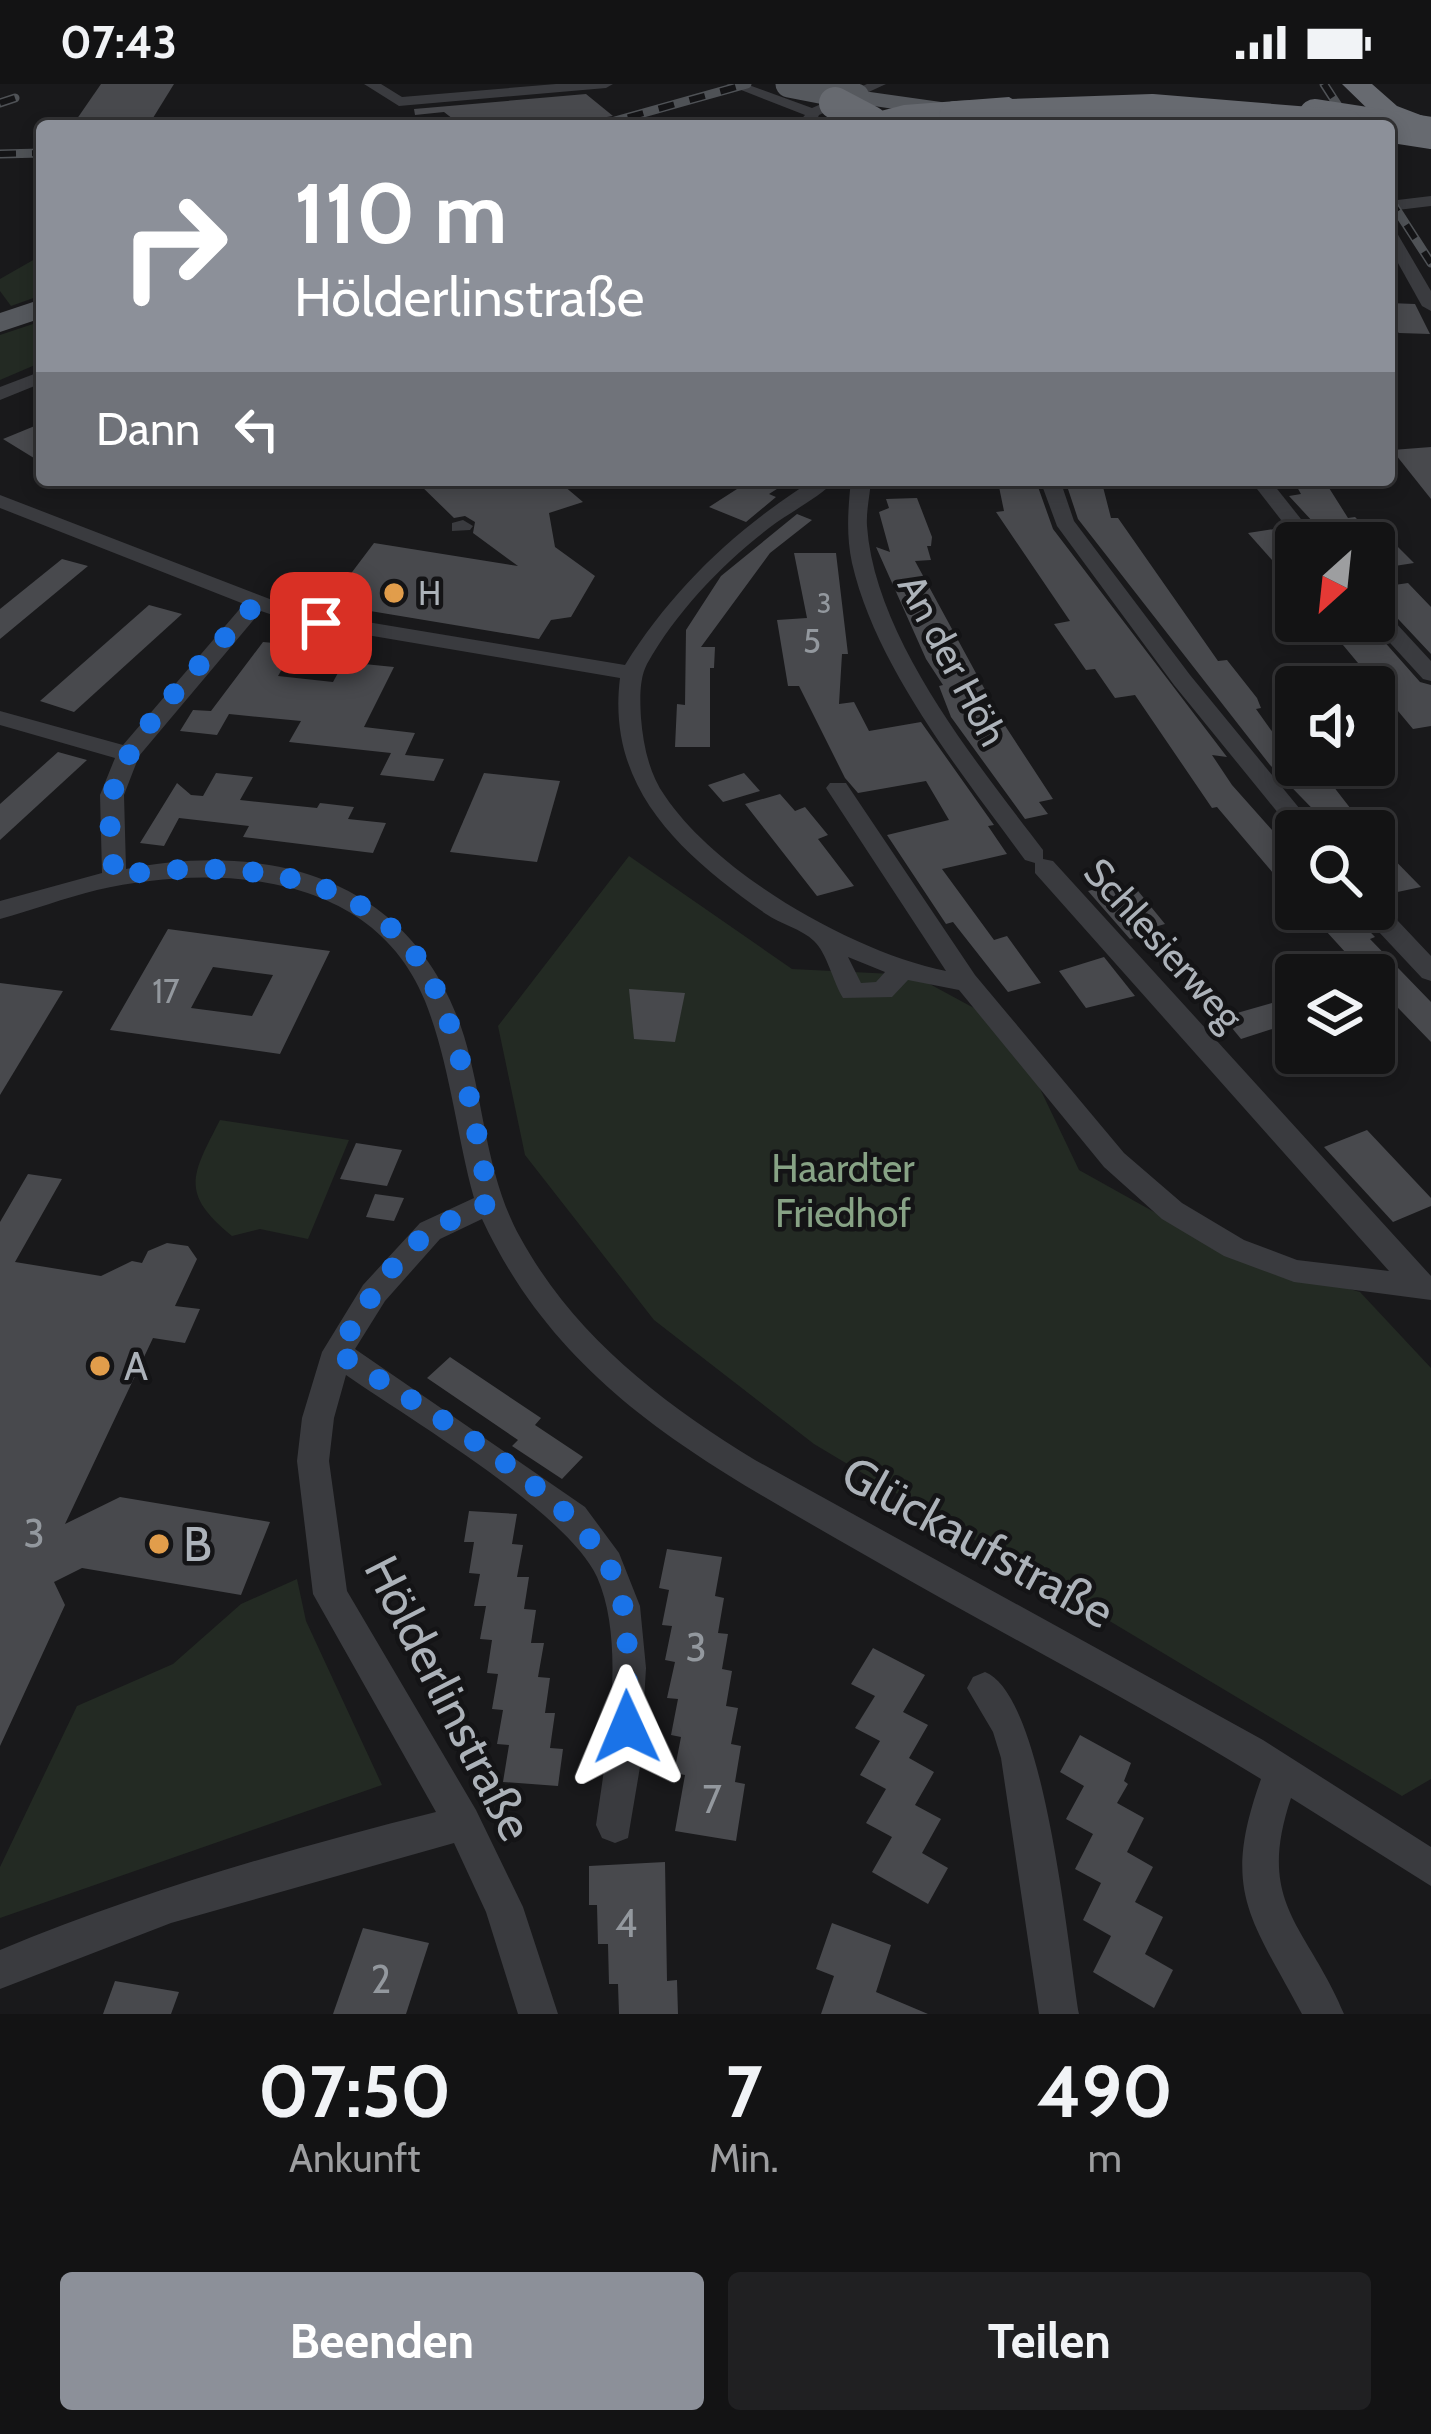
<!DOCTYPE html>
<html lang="de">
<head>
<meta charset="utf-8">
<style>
  :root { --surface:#131314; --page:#202022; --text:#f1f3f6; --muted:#9d9ea0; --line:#323234; --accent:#8c9099 }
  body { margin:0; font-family:Cabin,sans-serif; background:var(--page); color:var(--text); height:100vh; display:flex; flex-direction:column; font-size:45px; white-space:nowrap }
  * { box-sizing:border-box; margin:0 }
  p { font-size:39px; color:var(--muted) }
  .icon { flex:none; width:66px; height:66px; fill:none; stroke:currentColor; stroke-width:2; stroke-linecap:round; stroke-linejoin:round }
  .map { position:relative; height:1930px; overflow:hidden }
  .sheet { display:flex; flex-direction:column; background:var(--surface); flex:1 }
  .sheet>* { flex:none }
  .guide { position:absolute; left:36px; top:36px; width:1359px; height:366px; border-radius:12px; box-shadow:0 6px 18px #0003,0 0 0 3px var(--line); background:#8c9099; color:#fff; overflow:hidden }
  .needle { width:78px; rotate:207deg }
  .tools { position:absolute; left:1275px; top:438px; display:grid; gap:24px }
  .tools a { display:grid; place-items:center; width:120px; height:120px; border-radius:12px; background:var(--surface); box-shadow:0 6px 18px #0003,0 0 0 3px var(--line); font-size:60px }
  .pin { position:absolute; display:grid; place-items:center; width:102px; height:102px; color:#fff; margin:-51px; border-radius:24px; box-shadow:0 6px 18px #0006 }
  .me { position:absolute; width:132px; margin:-66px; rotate:359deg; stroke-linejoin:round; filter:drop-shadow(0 0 9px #0008) }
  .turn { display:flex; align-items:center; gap:42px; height:252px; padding:0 60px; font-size:54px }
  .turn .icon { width:156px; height:156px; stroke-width:2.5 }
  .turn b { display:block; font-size:84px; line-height:102px }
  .then { display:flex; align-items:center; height:114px; padding:0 60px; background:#0003; gap:24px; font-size:45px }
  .eta { display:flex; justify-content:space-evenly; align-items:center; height:204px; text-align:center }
  .eta b { font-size:72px; font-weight:700; line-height:84px }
  .action { display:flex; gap:24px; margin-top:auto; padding:24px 60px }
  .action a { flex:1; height:138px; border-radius:12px; background:var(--accent); color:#fff; font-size:48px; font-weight:700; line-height:138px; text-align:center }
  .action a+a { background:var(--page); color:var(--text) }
  .status { display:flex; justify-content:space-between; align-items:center; height:84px; padding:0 60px; background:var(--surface); direction:ltr }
  .status svg { height:33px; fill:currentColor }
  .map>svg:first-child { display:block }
  .green { fill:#232a23 }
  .building { fill:#48494d; fill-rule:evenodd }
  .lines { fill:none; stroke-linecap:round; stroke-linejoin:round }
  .street { fill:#3a3b3f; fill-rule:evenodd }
  .primary { fill:#56595e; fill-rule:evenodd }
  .highway { fill:#676a70; fill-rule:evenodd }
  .rail-casing { stroke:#4f5256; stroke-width:9 }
  .rail { stroke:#141416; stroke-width:6; stroke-dasharray:16; stroke-linecap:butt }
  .primary-bridge { stroke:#56595e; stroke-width:27 }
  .highway-bridge { stroke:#676a70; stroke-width:32 }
  .route { stroke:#1a73e8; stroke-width:21; stroke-dasharray:0 37.8 }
  .poi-dot { fill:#e19d4b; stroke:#141416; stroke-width:4.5 }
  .labels { text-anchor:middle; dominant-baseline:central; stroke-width:9; stroke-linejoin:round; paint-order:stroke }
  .far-number-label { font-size:27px; fill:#93989e }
  .far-poi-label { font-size:33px; fill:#acb2b9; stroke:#141416; text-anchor:start }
  .number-label { font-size:33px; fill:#93989e }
  .street-label { font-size:39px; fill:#acb2b9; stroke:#141416 }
  .park-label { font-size:39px; fill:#87a285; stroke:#141416 }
  .poi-label { font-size:39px; fill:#acb2b9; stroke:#141416; text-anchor:start }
  .near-number-label { font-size:39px; fill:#93989e }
  .near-street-label { font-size:48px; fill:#acb2b9; stroke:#141416 }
  .near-poi-label { font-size:48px; fill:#acb2b9; stroke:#141416; text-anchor:start }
</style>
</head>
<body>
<div class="status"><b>07:43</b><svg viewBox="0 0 49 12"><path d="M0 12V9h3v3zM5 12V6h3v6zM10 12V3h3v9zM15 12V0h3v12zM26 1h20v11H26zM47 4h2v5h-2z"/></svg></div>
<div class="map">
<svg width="1431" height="1930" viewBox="0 0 1431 1930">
  <rect width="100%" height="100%" fill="#19191b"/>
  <g class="green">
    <polygon points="42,171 42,211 11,222 0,207 0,195"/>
    <polygon points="42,237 42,278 0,296 0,251"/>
    <polygon points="629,772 792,885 913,891 985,930 1033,990 1079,1086 1233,1172 1360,1208 1431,1284 1431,1695 1402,1712 814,1360 654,1236 525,1071 498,942"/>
    <path d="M 220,1036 L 349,1056 L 308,1155 L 260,1145 L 232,1152 C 179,1109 192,1091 220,1036 Z"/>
    <polygon points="297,1495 306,1537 382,1701 0,1834 0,1783 77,1622 173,1580 241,1520"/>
  </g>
  <g class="building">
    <polygon points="101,0 174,0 148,42 72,42"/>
    <polygon points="586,10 613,32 552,42 462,42 444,28 415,31 414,25"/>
    <polygon points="1389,219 1415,220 1430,250 1399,249 1389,241"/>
    <polygon points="42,339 42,379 3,355"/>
    <polygon points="1431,363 1431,415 1392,366"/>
    <polygon points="415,396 557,396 583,418 549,429 555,463 595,492 571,533 551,536 539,555 328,520 374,459 518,482 473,449 475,438 465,432 454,434"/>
    <polygon points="751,396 791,396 769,410 776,413 746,438 709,423"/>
    <polygon points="1074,396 1102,399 1111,434 1118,434 1218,577 1227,576 1257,614 1261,624 1256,625 1296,681 1323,689 1368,747 1334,747 1270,681 1078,435 1066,399"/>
    <polygon points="1293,396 1324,396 1348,434 1355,433 1367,445 1394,459 1414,479 1375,485 1374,459 1324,459 1310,439 1314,439 1289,412 1301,410"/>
    <polygon points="998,398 1037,400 1053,445 1227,673 1212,671 1232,701 1296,773 1296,816 1217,723 1212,724 1135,611 1115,614 1095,585 1086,586 1054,540 1070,537 996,428 1004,427"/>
    <polygon points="917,414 932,453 931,462 927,462 931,476 915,477 1002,637 1053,715 1039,718 1048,730 1025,735 951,633 939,602 943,601 926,575 876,463 890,468 879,428 889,424 886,415"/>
    <polygon points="797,430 812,436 770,469 701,563 715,563 714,584 710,584 710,663 675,663 677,620 685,621 686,546 721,492"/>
    <polygon points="1281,444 1296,462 1296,503 1248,449"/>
    <polygon points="794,469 836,469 848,570 842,570 839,620 854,618 869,647 921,638 994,741 988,742 1007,770 942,785 994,856 1007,852 1041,899 1008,908 953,838 946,840 887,751 949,736 926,697 858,709 845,694 799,602 788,602 777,536 807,534"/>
    <polygon points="62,475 88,482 0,555 0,525"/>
    <polygon points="1408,499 1431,523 1431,570 1385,521 1374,519 1374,504"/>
    <polygon points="149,521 182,530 74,628 40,617"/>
    <polygon points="1323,537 1366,537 1420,598 1431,601 1431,642 1413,645"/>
    <polygon points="263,558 296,561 278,592 333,598 344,578 394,583 364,643 415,649 405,671 444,675 434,697 380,691 391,669 289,658 301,637 229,630 217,651 180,647 193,626 211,627"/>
    <polygon points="58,668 87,676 0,756 0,720"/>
    <polygon points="216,689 253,693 240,716 317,724 320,719 354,723 348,735 386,739 373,769 243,753 249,742 179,734 164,762 140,759 177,699 191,711 203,712"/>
    <polygon points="484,689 560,697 537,778 450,768"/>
    <polygon points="744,689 760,707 723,718 708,701"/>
    <polygon points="780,710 795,727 805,723 828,751 818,755 854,802 817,812 745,720"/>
    <polygon points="1374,755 1421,803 1374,813"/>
    <polygon points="1116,800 1120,805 1134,802 1165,840 1151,844 1155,849 1130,855 1088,807"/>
    <polygon points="1306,825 1348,825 1375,853 1370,855 1431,918 1431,958 1374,899 1374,891 1366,891"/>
    <path d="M 168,845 L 330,867 L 280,970 L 110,946 ZM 213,883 L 273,891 L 252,932 L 191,924 Z"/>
    <polygon points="1104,873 1135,912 1086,924 1059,887"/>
    <polygon points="0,899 63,907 0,1011"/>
    <polygon points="629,905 685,909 675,958 634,955"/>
    <polygon points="1272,919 1291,939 1241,955 1223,933"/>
    <polygon points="1367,1046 1431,1114 1431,1122 1393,1138 1324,1063"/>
    <polygon points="356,1059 402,1066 387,1102 340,1095"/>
    <polygon points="28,1090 62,1095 15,1178 101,1192 132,1177 142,1179 148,1167 167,1159 188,1162 197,1175 175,1222 200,1225 185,1259 153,1254 65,1440 120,1413 270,1438 241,1511 82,1484 54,1498 65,1521 0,1662 0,1138"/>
    <polygon points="375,1110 404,1114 394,1137 366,1133"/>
    <polygon points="450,1273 541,1334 535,1341 583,1373 562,1395 512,1362 518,1356 427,1294"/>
    <polygon points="469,1427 517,1430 512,1460 523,1461 517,1493 529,1493 524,1525 536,1526 531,1559 544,1559 538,1593 550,1594 545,1629 555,1629 550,1664 563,1665 558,1702 503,1698 509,1661 497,1660 503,1626 492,1625 498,1590 487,1589 492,1556 480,1555 486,1522 474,1522 480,1490 469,1489 474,1458 464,1458"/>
    <polygon points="667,1465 722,1473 715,1512 724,1514 718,1549 728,1550 722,1585 732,1587 726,1622 738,1624 731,1660 741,1662 735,1698 745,1700 736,1757 675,1747 685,1691 674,1689 681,1653 671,1651 678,1615 667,1614 675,1578 665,1576 672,1542 662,1541 669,1506 659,1504"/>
    <polygon points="873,1564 925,1591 903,1628 928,1641 909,1674 934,1688 915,1721 941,1735 922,1769 948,1784 928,1820 872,1788 892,1753 866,1739 886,1705 860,1691 880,1657 855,1644 875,1612 851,1600"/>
    <polygon points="1080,1651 1131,1679 1124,1697 1128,1700 1117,1719 1144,1734 1127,1768 1153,1783 1135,1818 1163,1833 1145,1870 1173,1886 1154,1924 1093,1888 1111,1852 1083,1836 1101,1799 1075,1785 1093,1750 1066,1735 1084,1702 1060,1688"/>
    <polygon points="665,1778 667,1897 677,1896 678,1930 619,1930 618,1900 609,1900 608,1860 598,1860 597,1821 589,1821 589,1782"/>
    <polygon points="832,1839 891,1861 876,1908 928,1930 821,1930 834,1892 816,1885"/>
    <polygon points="363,1844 429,1859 406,1930 333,1930"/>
    <polygon points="115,1897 179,1908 171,1930 103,1930"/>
  </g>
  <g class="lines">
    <g class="street">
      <polygon points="364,0 381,0 402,13 556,0 613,0 606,4 399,22"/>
      <polygon points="726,0 746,0 812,24 867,0 886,0 819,31 814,42 795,42 805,31"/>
      <polygon points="1431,112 1431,122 1389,127 1389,117"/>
      <polygon points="1389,144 1397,149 1431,207 1431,227 1422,222 1389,163"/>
      <polygon points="42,287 42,299 0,316 0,303"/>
      <path d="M 813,396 L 836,396 C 817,415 790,428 769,444 C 722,480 676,528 647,580 C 639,595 640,617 641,634 C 643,660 649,690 665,712 C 719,792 856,869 946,887 L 826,704 L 830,699 L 846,699 L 975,891 L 1124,1069 L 1182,1119 L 1244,1156 L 1297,1176 L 1389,1187 L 1035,789 L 1035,779 L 1025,776 C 963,691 876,584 852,479 C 846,451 848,425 851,396 L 871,396 C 870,411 866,427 867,442 C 875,555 977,679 1043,766 L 1043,775 L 1053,777 L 1431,1192 L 1431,1216 L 1294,1198 L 1224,1172 L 1162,1135 L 1104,1083 L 959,906 L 908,896 L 892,913 L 843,914 C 833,898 827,869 814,857 C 802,845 780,840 766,830 C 682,771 606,705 620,594 L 296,539 L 261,527 L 139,672 L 124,711 L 126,785 C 275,756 415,797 464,952 C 484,1018 486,1092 520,1153 C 574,1252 662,1319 755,1376 L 1263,1656 L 1431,1763 L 1431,1802 L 1291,1714 C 1255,1821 1307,1841 1344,1930 L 1302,1930 C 1250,1833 1221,1807 1261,1695 C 1132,1616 996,1547 865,1471 C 709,1381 562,1307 482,1135 L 440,1155 L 385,1217 L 355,1265 L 585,1423 L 619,1469 L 640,1522 L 646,1584 L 640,1683 L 628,1754 L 615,1759 L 602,1754 L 596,1741 C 606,1670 627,1560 597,1493 C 567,1428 409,1335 346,1291 L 334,1334 L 329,1377 L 347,1507 L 476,1726 L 523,1823 L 558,1930 L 518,1930 L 486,1828 L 454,1759 L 171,1839 L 0,1905 L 0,1866 C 142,1807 288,1765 436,1728 L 313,1510 L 297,1377 L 302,1334 L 322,1268 L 363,1201 L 420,1139 L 474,1114 C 456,1049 450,980 425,917 C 373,787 215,779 97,806 C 64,814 33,826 0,835 L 0,817 L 102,789 L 100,711 L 115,674 L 0,641 L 0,627 L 123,661 L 244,520 L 0,424 L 0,411 L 301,527 L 625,581 C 673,504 736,445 813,396 ZM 848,873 L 885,888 L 876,898 L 861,899 Z"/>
      <polygon points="1040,396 1060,396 1074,437 1190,591 1318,747 1296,747 1296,751 1174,601 1057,442"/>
      <polygon points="1250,396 1270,396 1320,459 1299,459"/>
      <polygon points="463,436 473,442 470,446 452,447 452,439"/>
      <polygon points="1374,523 1382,524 1431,577 1431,597 1423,595 1370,537 1374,537"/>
      <polygon points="1374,817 1381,819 1431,872 1431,897 1422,894 1363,831 1359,825 1374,825"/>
      <path d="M 985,1588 C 1045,1611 1068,1865 1079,1930 L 1039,1930 L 1001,1674 L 993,1648 L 967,1604 L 973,1593 Z"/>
    </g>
    <g class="primary">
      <polygon points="856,6 941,18 953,25 941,32 847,18 844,13"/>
      <polygon points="42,215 42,234 0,248 0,229"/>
    </g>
    <g class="highway">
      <polygon points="1342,0 1372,0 1397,22 1431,35 1431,54 1377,34"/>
      <polygon points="1009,13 1023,21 1019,27 860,42 857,38 861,32 904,21"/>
    </g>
    <g class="rail-casing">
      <g id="rail">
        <polyline points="1324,0 1351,42"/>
        <polyline points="0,19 15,14"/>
        <polyline points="597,42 747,0"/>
        <polyline points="0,70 42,69"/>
        <polyline points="1389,114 1431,179"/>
      </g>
    </g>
    <use href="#rail" class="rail"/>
    <polyline class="primary-bridge" points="789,0 856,13"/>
    <g class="highway-bridge">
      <polyline points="835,19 871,38"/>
      <polyline points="1315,31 1431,49"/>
      <polyline points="955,33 1152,26 1347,42"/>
    </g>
  </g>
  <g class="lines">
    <path class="route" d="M 321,539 L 254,521 C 212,571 129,646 113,708 C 106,734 113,766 114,792 C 219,776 359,781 422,881 C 462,943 475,1046 490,1118 C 471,1128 448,1136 430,1148 C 389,1176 363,1227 337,1268 C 415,1321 580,1410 615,1495 C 633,1538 626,1597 627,1643"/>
  </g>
  <g class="poi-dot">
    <circle cx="394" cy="509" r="12"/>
    <circle cx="100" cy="1282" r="12"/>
    <circle cx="159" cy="1460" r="12"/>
  </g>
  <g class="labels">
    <g class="far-number-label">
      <text x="824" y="519">3</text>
    </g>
    <g class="far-poi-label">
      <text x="418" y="509">H</text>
    </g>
    <g class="number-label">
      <text x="812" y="557">5</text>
      <text x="166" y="907">17</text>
    </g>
    <g class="street-label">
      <text transform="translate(953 576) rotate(62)">An der Höh</text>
      <text transform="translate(1164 860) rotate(48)">Schlesierweg</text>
    </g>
    <g class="park-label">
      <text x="843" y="1084">Haardter<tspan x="843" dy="45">Friedhof</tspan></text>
    </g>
    <g class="poi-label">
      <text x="124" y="1282">A</text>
    </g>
    <g class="near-number-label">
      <text x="34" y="1449">3</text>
      <text x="696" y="1563">3</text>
      <text x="712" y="1715">7</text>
      <text x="626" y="1839">4</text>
      <text x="381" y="1895">2</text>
    </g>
    <g class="near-street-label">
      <text transform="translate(978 1458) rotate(29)">Glückaufstraße</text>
      <text transform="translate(449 1614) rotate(63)">Hölderlinstraße</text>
    </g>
    <g class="near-poi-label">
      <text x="183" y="1460">B</text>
    </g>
  </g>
</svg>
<div class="tools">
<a><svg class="needle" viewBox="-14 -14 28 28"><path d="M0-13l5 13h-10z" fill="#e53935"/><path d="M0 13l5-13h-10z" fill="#9d9ea0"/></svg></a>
<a><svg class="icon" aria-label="sound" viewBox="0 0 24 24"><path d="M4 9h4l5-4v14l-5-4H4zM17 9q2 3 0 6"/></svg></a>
<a><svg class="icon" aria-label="search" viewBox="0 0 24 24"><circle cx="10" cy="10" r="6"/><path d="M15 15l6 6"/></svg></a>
<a><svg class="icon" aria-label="layers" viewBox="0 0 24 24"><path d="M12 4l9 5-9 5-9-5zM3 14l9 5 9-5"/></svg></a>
</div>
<div class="pin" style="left:321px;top:539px;background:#d93025"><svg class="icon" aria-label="arrive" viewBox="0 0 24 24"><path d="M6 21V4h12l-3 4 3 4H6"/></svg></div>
<svg class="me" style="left:627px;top:1643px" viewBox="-20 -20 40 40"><path d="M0-17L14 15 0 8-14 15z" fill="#1a73e8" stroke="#fff" stroke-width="4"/></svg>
<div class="guide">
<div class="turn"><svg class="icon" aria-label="right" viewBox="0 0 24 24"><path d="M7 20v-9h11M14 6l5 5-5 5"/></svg><div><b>110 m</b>Hölderlinstraße</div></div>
<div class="then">Dann<svg class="icon" aria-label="left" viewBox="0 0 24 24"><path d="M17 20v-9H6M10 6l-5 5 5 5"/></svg></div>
</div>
</div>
<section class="sheet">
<div class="eta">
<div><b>07:50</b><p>Ankunft</p></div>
<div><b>7</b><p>Min.</p></div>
<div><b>490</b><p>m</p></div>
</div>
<div class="action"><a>Beenden</a><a>Teilen</a></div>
</section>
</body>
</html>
